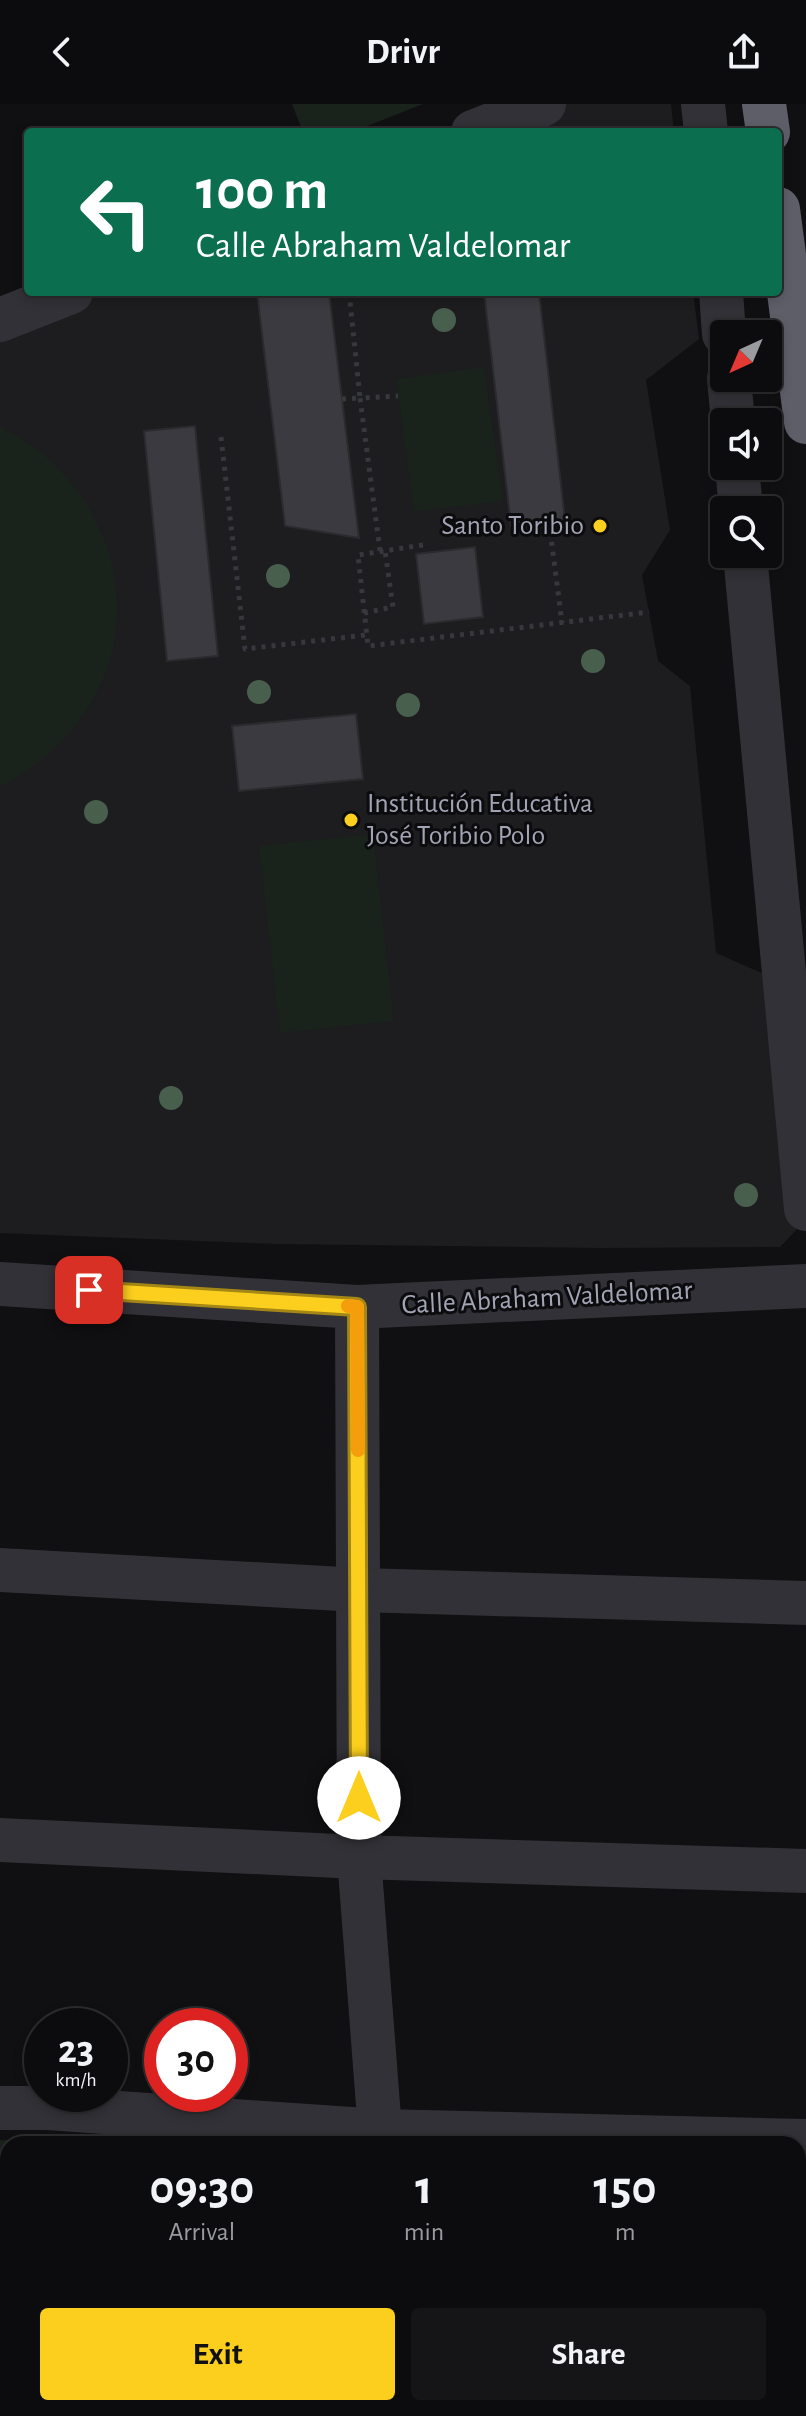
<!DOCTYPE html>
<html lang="en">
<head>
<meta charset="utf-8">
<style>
  :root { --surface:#0c0c0e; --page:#151517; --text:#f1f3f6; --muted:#9a9b9e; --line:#2c2c2e; --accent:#fccf1e }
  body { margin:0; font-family:"Alegreya Sans",sans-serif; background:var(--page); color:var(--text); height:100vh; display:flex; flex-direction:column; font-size:30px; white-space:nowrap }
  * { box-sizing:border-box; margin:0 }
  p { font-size:26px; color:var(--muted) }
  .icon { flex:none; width:44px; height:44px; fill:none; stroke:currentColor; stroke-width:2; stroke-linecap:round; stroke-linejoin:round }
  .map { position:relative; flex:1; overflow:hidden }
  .drawer { position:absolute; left:0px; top:2032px; width:806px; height:280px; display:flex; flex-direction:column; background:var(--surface); border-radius:24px 24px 0 0; box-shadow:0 4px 12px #0003,0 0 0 2px var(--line) }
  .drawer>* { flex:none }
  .top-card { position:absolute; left:24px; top:24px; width:758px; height:168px; border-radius:8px; box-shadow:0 4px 12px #0003,0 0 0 2px var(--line); background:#0b6e4f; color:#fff; overflow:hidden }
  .needle { width:52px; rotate:224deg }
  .fabs { position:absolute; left:710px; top:216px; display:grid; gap:16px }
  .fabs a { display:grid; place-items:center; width:72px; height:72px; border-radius:8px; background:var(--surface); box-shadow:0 4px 12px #0003,0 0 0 2px var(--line); font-size:40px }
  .speed { position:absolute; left:24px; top:1904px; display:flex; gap:16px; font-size:40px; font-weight:700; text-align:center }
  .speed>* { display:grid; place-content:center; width:104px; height:104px; border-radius:50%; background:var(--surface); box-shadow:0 4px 12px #0003,0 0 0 2px var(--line); line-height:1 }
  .speed small { font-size:20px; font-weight:400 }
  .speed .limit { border:12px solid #d22; background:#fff; color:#111 }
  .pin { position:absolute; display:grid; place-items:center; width:68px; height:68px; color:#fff; margin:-34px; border-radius:16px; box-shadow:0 4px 12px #0006 }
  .me { position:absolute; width:88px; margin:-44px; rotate:0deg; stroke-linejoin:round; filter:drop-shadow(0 0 6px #0008) }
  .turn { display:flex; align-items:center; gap:28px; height:168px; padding:0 40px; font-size:36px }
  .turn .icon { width:104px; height:104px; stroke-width:2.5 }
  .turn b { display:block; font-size:56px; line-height:68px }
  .eta { display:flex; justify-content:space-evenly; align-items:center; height:136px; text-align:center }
  .eta b { font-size:48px; font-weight:700; line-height:56px }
  .action { display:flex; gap:16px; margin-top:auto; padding:16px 40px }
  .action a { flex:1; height:92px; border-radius:8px; background:var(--accent); color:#111; font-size:32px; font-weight:700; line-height:92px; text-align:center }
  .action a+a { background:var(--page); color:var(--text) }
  header { display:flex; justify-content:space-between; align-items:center; height:104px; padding:0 40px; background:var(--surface); font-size:36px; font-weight:700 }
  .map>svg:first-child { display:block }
  .built { fill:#1d1c1f }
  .green { fill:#1a221c }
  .building { fill:#3a3a40; stroke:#2b2a2e; stroke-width:2 }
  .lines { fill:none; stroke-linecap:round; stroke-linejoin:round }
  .path { stroke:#37383e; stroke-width:5; stroke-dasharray:4 6; stroke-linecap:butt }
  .minor { stroke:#313137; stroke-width:44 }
  .highway { stroke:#5d5e68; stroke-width:44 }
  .tree { fill:#485f4d }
  .route-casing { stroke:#a48714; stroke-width:20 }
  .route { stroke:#fccf1e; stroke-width:14 }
  .slow { stroke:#f59e0b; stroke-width:14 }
  .poi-dot { fill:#fccf1e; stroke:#0c0b0d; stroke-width:3 }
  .labels { text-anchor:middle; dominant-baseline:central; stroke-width:6; stroke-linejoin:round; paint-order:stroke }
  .poi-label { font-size:28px; fill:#a1a4b4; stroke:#0c0b0d; text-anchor:end }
  .street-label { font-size:28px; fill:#a1a4b4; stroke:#0c0b0d }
</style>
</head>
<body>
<header><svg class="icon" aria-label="back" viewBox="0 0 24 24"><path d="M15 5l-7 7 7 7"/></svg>Drivr<svg class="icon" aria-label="share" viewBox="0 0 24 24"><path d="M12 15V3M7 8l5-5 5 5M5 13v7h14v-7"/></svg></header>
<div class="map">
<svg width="806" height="2312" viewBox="0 0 806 2312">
  <rect width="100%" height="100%" fill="#101012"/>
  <g class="built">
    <polygon points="545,0 671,0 674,28 475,28"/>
    <polygon points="76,188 693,188 699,235 646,276 670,426 642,471 658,557 690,582 716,849 773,874 803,1119 780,1143 601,1144 278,1140 0,1129 0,218"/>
  </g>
  <g class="green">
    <polygon points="292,0 423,0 352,28 303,28"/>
    <polygon points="484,263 503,397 414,408 396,275"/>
    <path d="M 0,323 C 118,380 158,530 68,631 C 49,653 25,668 0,683 Z"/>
    <polygon points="373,730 394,917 280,929 259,742"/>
    <polygon points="0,2036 176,2040 8,2040 8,2304 392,2304 393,2312 0,2312"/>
  </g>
  <g class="building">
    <polygon points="257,188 329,188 359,434 285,422"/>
    <polygon points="484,188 539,188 565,416 511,422"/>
    <polygon points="195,322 218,552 167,557 144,327"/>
    <polygon points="475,443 483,513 424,520 416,450"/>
    <polygon points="356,610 363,675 239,687 232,622"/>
  </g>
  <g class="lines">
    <g class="path">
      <polyline points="342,295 360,294 349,188"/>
      <polyline points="221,333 245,545 366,531"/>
      <polyline points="549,418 562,519"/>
      <polyline points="423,441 358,451 368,542 649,508"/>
      <polyline points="380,447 360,294 398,292"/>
      <polyline points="364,509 393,503 385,447"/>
      <polyline points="0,2098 8,2101"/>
      <polyline points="0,2163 8,2157"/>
      <polyline points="0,2208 8,2208"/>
      <polyline points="0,2245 8,2252"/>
      <polyline points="0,2286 8,2280"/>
      <polyline points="44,2304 71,2312"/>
      <polyline points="315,2304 323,2312"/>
      <polyline points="139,2312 164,2304"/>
    </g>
    <g class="minor">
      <polyline points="703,0 706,28"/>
      <polyline points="473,28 544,0"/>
      <polyline points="721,188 724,230"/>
      <polyline points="0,216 71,188"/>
      <polyline points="729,274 733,318"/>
      <polyline points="737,362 741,406"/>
      <polyline points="745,450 806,1105"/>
      <polyline points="0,1180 357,1203 806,1182"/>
      <polyline points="357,1203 359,1753 381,2040"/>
      <polyline points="0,1466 360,1486 806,1499"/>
      <polyline points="0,1736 359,1753 806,1767"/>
      <polyline points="0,2004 47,2004 380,2027 806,2037"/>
      <polyline points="410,2304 413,2312"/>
      <polyline points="694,2304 806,2306"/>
    </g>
    <g class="highway">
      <polyline points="764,0 768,28"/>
      <polyline points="778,105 806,318"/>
    </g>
  </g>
  <g class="tree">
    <circle cx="444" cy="216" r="12"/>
    <circle cx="278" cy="472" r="12"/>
    <circle cx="593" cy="557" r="12"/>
    <circle cx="259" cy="588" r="12"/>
    <circle cx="408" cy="601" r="12"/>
    <circle cx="96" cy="708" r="12"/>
    <circle cx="171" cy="994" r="12"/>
    <circle cx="746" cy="1091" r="12"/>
  </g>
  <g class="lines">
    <g class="route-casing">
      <polyline id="route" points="89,1186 357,1203 359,1694"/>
    </g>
    <use href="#route" class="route"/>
    <polyline class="slow" points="348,1202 357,1203 358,1346"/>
  </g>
  <g class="poi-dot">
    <circle cx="600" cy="422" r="8"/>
    <circle cx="351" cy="716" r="8"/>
  </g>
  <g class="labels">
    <g class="poi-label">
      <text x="584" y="422">Santo Toribio</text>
      <text x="367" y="700" text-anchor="start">Institución Educativa<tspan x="367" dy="32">José Toribio Polo</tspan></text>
    </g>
    <g class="street-label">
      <text transform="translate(547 1194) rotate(-3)">Calle Abraham Valdelomar</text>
    </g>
  </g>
</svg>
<div class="fabs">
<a><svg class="needle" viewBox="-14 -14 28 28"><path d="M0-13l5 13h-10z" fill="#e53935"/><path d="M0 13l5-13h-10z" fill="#9a9b9e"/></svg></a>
<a><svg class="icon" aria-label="sound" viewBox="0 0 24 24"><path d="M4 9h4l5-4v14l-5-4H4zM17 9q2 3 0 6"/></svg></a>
<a><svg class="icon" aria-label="search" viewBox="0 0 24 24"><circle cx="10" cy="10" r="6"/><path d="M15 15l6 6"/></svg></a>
</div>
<div class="speed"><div>23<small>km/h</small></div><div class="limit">30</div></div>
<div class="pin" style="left:89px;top:1186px;background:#d93025"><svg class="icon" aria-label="arrive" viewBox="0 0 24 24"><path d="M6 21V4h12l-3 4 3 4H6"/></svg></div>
<svg class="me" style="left:359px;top:1694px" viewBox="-20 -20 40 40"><circle r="19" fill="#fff"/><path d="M0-13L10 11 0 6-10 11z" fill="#fccf1e"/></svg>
<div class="top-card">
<div class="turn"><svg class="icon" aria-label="left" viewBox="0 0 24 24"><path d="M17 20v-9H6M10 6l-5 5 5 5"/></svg><div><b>100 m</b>Calle Abraham Valdelomar</div></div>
</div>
<section class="drawer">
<div class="eta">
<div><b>09:30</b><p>Arrival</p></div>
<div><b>1</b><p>min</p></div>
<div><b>150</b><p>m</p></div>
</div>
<div class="action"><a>Exit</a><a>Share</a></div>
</section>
</div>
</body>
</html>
